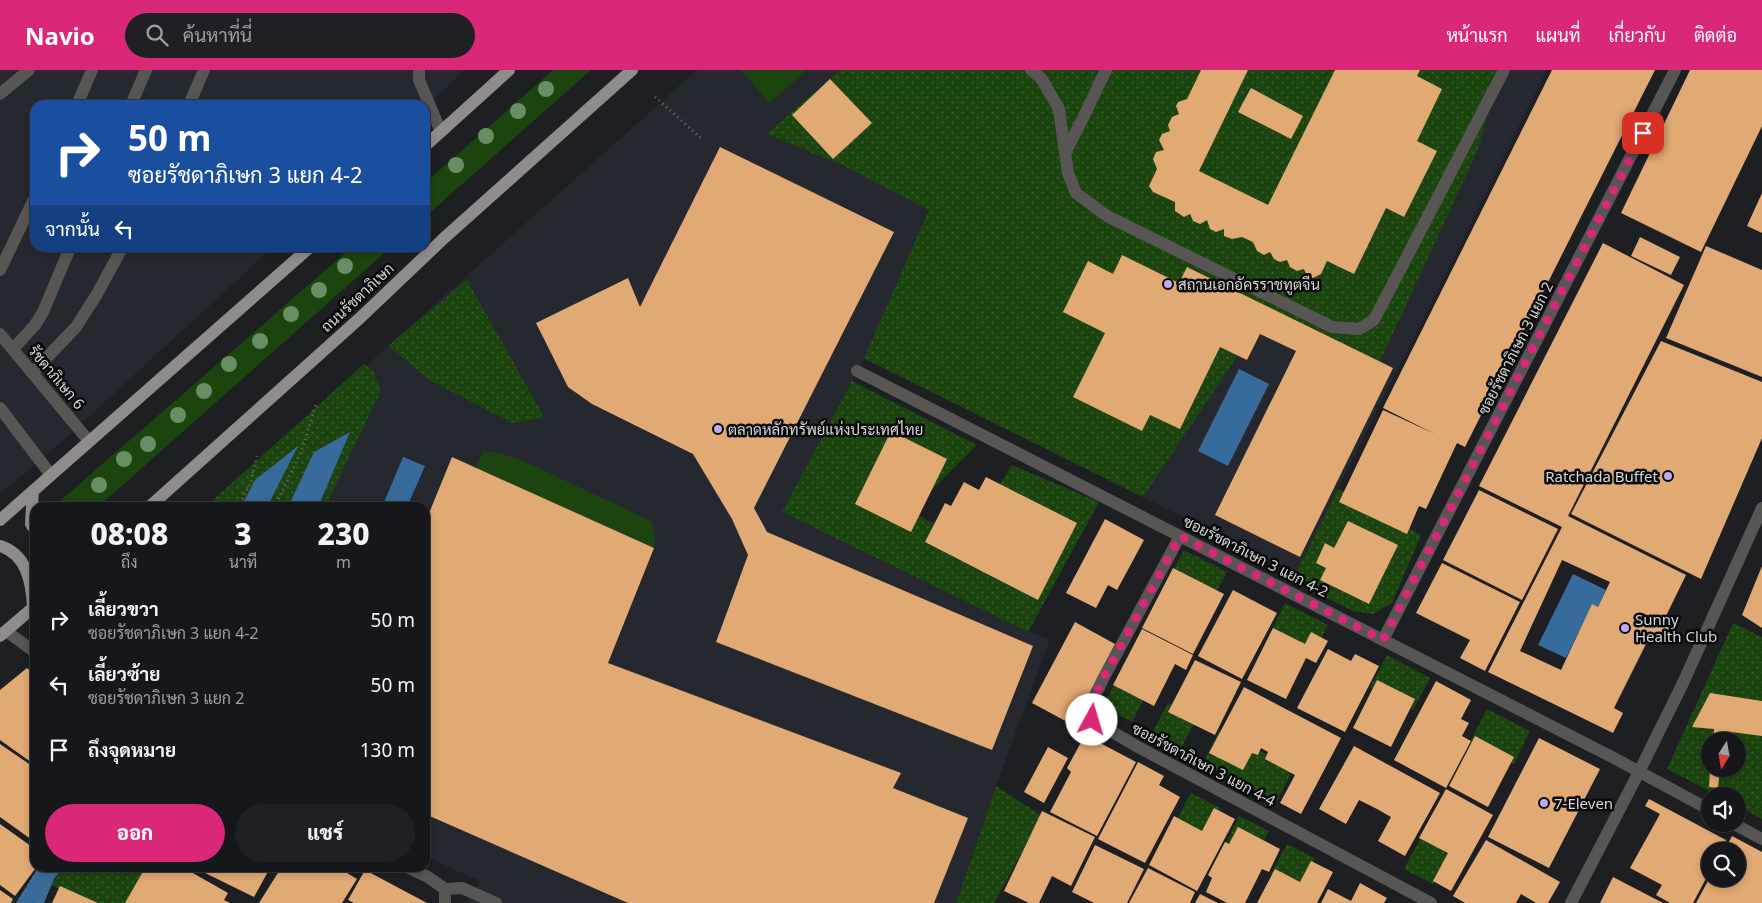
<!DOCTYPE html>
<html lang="th">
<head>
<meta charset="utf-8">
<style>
  :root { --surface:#16171a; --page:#1f2023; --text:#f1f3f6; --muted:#9e9fa2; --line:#353639; --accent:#db2777 }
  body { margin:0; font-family:"Noto Sans",Sarabun,sans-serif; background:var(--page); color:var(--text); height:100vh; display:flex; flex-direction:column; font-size:19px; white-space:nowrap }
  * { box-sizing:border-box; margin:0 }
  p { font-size:16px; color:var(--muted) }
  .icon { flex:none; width:28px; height:28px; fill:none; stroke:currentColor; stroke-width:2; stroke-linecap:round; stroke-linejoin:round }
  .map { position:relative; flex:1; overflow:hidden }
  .side { position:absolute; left:30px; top:432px; width:400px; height:370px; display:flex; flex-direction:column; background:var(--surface); border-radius:15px; box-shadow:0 2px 8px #0003,0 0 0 1px var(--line) }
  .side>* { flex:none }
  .banner { position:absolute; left:30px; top:30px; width:400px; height:152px; border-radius:15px; box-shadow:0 2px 8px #0003,0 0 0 1px var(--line); background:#1a4fa0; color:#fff; overflow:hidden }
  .needle { width:32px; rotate:191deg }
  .fabs { position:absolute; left:1701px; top:662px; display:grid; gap:10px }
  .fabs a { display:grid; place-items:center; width:45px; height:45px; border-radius:50%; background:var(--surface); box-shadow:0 2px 8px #0003,0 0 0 1px var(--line); font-size:25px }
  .pin { position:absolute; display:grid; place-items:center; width:42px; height:42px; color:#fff; margin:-21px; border-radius:10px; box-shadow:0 2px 8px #0006 }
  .me { position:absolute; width:55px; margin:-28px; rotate:6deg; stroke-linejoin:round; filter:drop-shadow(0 0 4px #0008) }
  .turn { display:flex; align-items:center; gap:18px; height:105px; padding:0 15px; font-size:22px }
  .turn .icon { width:65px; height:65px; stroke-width:2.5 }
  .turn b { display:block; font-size:35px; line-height:42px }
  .then { display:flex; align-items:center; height:48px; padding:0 15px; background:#0003; gap:10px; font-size:19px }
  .eta { display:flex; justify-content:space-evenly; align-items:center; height:85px; text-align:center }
  .eta b { font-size:30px; font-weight:800; line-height:35px }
  .cta { display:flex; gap:10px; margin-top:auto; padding:10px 15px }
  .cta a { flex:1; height:58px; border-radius:30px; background:var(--accent); color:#fff; font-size:20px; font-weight:800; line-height:58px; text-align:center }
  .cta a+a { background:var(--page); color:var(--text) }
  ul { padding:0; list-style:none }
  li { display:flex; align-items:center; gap:15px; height:65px; padding:0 15px }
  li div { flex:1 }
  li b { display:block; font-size:19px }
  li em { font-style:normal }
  header { display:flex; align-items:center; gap:30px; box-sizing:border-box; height:70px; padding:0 25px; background:var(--accent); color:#fff }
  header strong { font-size:24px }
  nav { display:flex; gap:28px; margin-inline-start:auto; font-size:18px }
  .search { width:350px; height:45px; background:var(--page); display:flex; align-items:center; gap:12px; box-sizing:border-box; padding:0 18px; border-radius:28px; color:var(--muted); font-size:19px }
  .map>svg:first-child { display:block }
  .built { fill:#25292f }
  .green { fill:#1c440f }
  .garden { fill:url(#garden-dots); fill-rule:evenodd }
  .water { fill:#376b9c }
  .building { fill:#e1a973; fill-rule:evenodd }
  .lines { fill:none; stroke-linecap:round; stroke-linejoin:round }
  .path { stroke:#6d6e71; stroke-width:3; stroke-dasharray:1 4; stroke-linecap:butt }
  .lane { stroke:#575655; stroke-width:12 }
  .street { stroke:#575655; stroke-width:12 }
  .primary { stroke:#8f8c8b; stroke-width:12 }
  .tree { fill:#6a8e63 }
  .route { stroke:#db2777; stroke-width:9; stroke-dasharray:0 16.2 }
  .poi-dot { fill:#bea9f4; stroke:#09090a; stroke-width:2 }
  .labels { text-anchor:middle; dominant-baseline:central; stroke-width:5; stroke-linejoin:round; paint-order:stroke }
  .poi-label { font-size:15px; fill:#d5d6d8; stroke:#09090a; text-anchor:start }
  .street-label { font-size:15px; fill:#d5d6d8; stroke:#09090a }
</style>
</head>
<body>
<header>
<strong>Navio</strong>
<div class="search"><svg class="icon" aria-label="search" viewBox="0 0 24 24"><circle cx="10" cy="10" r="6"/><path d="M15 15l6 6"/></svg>ค้นหาที่นี่</div>
<nav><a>หน้าแรก</a><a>แผนที่</a><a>เกี่ยวกับ</a><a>ติดต่อ</a></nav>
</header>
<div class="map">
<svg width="1762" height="833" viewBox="0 0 1762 833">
  <defs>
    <pattern id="garden-dots" width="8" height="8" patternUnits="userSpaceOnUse" patternTransform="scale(1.25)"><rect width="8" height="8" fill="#1c440f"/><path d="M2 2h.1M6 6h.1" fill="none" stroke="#3c5e31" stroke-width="1.8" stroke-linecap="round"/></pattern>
  </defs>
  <rect width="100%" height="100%" fill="#1e1f22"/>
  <g class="built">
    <polygon points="0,0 465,0 425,37 425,35 35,35 35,178 272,178 57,376 0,424"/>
    <polygon points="697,0 1547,0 1296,503 864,289 782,442 1028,562 1050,569 996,716 956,833 467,833 480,811 425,786 425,438 207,438"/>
  </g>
  <g class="green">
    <polygon points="553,0 591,0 425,147 425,113"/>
    <polygon points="741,0 807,0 769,33"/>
    <polygon points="351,178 390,178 98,437 55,437 61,430"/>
    <polygon points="483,382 500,383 530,394 651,451 655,467 654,478 476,398"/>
  </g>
  <g class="garden">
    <polygon points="840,0 1500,0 1477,82 1378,296 1258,255 1143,427 864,288 929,140 844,96 767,64"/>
    <polygon points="467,210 544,347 513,353 431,311 388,276"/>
    <polygon points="364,294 374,302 381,321 325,437 318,437 349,362 314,382 288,437 204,438"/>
    <polygon points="852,311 977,375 911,441 938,456 989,432 1012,395 1099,432 1028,562 782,442"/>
    <polygon points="1338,419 1421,465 1392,533 1373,544 1353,541 1325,527 1296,503"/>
    <polygon points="1184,480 1227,502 1210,534 1167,512"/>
    <polygon points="1285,533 1328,555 1311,587 1269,565"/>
    <path d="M 1733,553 L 1762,567 L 1762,749 L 1738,736 L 1738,726 L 1719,726 L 1667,699 ZM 1710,671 L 1738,671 L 1738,699 L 1710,699 Z"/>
    <polygon points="1387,585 1430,608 1413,640 1370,618"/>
    <polygon points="1120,604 1149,619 1132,652 1103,636"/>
    <polygon points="1168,633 1197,648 1180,680 1151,665"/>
    <polygon points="1487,639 1530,661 1514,694 1470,672"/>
    <polygon points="1219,661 1294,698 1277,731 1203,693"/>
    <polygon points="996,716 1042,746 994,833 956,833"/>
    <polygon points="1191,723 1220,738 1203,770 1174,755"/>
    <polygon points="1239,746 1269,761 1252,793 1226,773"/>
    <polygon points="1421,767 1450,782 1433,814 1404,799"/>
    <polygon points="1287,774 1315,788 1298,821 1270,806"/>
    <polygon points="63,798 154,798 145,833 90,833 51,815"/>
  </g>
  <g class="water">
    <polygon points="1239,299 1269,314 1228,396 1198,381"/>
    <polygon points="350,362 318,437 288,437 314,382"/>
    <polygon points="298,376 267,437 241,437 255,410"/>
    <polygon points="403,387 425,396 407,437 382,437"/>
    <polygon points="1573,504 1606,520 1598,537 1592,535 1566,588 1538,575"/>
    <polygon points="38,798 63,798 54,809 44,833 16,833"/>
  </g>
  <g class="building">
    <polygon points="1201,0 1248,0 1199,101 1268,135 1335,0 1420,0 1417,6 1442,19 1417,71 1437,81 1404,147 1386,138 1354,204 1327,191 1321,204 1313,208 1306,204 1304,199 1297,201 1290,197 1287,190 1280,192 1274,189 1270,182 1264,185 1257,181 1253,172 1242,167 1232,169 1224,166 1224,159 1216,162 1210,159 1207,150 1200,154 1193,151 1190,144 1184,147 1175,141 1175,132 1153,122 1149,116 1157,99 1153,89 1156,82 1164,80 1159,70 1162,64 1170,61 1168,55 1172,47 1179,44 1176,36 1178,32 1187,29"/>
    <polygon points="1552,0 1655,0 1465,377 1457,373 1426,439 1419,436 1407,464 1339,432 1383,340 1435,364 1383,338"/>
    <polygon points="1690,0 1762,0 1762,56 1701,182 1621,143"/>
    <polygon points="830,9 872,53 833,89 792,45"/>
    <polygon points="1251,18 1303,46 1291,69 1238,42"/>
    <polygon points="720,77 894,162 754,438 767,462 1033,576 992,680 716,572 748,485 732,449 693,384 592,334 568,317 536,253 628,208 640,237"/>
    <polygon points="1762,123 1762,163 1747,156"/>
    <polygon points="1640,167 1680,187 1671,205 1631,186"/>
    <path d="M 1603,173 L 1684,215 L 1568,446 L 1686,505 L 1666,546 L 1674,550 L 1664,572 L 1650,566 L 1614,638 L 1623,643 L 1613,663 L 1488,602 L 1562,457 L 1479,416 ZM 1562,490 L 1610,512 L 1598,537 L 1592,534 L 1561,600 L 1520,581 Z"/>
    <polygon points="1706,176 1762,200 1762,307 1666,268"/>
    <polygon points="1122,185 1179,213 1187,197 1393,298 1300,487 1215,445 1296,281 1260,264 1247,290 1220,277 1180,359 1150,345 1142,361 1073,327 1105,263 1063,242 1088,191 1113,204"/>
    <polygon points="1661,271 1762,312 1762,368 1701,509 1571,444"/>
    <polygon points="891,361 947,389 911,462 855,434"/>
    <polygon points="452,387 654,478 608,593 901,703 893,718 968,748 934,833 628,833 425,744 425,453"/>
    <polygon points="986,407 1077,453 1038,530 925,472 945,433 951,436 964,412 979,420"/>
    <polygon points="1479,420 1558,459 1522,530 1443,490"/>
    <polygon points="1105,449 1144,470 1117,520 1108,515 1096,538 1066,523"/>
    <polygon points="1348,451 1398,475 1369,534 1320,510 1326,498 1316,493 1325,473 1334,478"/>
    <polygon points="1442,493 1520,532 1485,601 1460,588 1470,570 1416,543"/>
    <polygon points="1762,496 1762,558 1742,545"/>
    <polygon points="1173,498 1224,524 1193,584 1142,558"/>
    <polygon points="1233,520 1277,543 1242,609 1198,586"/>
    <polygon points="1075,552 1115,574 1073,655 1032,633"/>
    <polygon points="1273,558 1305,574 1311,562 1328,571 1316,593 1306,588 1286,629 1247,610"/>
    <polygon points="1142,559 1193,585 1186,600 1175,594 1154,636 1113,615"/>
    <polygon points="1328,579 1351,591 1355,584 1379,596 1345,662 1297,638"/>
    <polygon points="1195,590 1241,612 1215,665 1168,642"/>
    <polygon points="27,598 35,605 35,695 0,670 0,620"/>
    <polygon points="1377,610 1415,629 1391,677 1353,658"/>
    <polygon points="1436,611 1471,630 1461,649 1469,653 1462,666 1471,671 1446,718 1394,690"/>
    <polygon points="1244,617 1341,668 1301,744 1280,733 1295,705 1265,689 1268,682 1261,678 1258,685 1252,683 1243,700 1209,683"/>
    <polygon points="1710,623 1762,631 1762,666 1724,661 1723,671 1713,671 1714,659 1692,657"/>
    <polygon points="1085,665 1136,692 1097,766 1050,742 1071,702 1067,698"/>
    <polygon points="1475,666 1514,687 1488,737 1449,716"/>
    <polygon points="1539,668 1600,699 1549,798 1488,767"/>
    <polygon points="0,674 35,698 35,772 0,747"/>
    <polygon points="1354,676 1440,723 1405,786 1378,771 1391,747 1377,739 1359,730 1346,754 1319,739"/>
    <polygon points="1048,677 1068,688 1044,733 1024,722"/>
    <polygon points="1138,692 1164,706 1159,715 1180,727 1145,793 1098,769"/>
    <polygon points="1710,699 1720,699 1718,718 1709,717"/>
    <polygon points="1446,719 1493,745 1451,821 1433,811 1448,783 1419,768"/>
    <polygon points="1649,729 1726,770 1720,781 1710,781 1710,801 1693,833 1670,833 1656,825 1662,815 1630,798 1660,744 1645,736"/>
    <polygon points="1214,738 1235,749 1197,821 1149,795 1174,746 1202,761"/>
    <polygon points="1042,741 1095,767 1071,816 1052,806 1039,833 1029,833 1004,821"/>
    <polygon points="0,754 35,779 35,799 15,826 0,815"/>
    <polygon points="1238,757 1280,779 1269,802 1262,799 1245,833 1227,833 1206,822 1212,808 1208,805 1225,772 1229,774"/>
    <polygon points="1732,766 1762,782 1762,833 1696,833 1709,809 1738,809 1738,781 1724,781"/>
    <polygon points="1486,770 1560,812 1548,833 1536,833 1521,824 1516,833 1465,833 1453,826"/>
    <polygon points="1095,775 1144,799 1127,833 1094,833 1072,822"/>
    <polygon points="1311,791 1333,802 1317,833 1257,833 1275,799 1300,812"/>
    <polygon points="145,798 184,798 228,823 224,830 230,833 125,833"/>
    <polygon points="195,798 270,798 254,827"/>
    <polygon points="281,798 343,798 342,800 357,809 342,833 259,833"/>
    <polygon points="1148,798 1195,822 1190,833 1129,833"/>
    <polygon points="365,800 427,833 354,833 348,830"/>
    <polygon points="1613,807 1663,833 1600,833"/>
    <polygon points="1360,813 1387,828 1384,833 1321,833 1328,819 1351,831"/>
    <polygon points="60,816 98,833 52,833"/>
    <polygon points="0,820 13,829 11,833 0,833"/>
    <polygon points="1200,824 1218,833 1195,833"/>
  </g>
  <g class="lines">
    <g class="path">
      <polyline points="655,27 701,68"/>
      <polyline points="238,438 251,411 257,386"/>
      <polyline points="274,438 302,380 316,334"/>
      <polyline points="18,833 39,798"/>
      <polyline points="39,833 51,807 58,798"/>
    </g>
    <g class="lane">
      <polyline points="419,0 419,10 441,62"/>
      <polyline points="1031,0 1041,8 1059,39 1065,83"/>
      <polyline points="1106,0 1082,50 1065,83 1068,103 1076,123 1107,146 1332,257 1359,259 1374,250 1504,0"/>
      <polyline points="0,24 29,0"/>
      <polyline points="77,35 92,0"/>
      <polyline points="131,35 146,0"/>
      <polyline points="189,35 204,0"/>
      <polyline points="0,200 35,127"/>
      <polyline points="13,279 35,255 43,242 70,178"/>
      <polyline points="33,302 76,257 97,224 122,178"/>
      <polyline points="0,338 51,405"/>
      <polyline points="445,819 462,818 496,833"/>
    </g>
    <g class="street">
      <polyline points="0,264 88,370"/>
      <polyline points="857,301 1612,687 1710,740"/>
      <polyline points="1180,466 1103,609 1091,635 1092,650 1138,677 1431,833"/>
      <polyline points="6,561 35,582"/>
      <polyline points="1383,570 1675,0"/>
      <polyline points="1734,754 1762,769"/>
      <polyline points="409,798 428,807 445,819 445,833"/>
      <polyline points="1571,833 1639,702 1683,613 1762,438"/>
    </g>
    <g class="primary">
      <polyline points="425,76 509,0"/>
      <polyline points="33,421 31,454 35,460"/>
      <polyline points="148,438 360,248 443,169 632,0"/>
      <polyline points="0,450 309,178"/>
      <path d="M 0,476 C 27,484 32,513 33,538"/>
      <polyline points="0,566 35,536"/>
    </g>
  </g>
  <g class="tree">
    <circle cx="546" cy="19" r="8"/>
    <circle cx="518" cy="41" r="8"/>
    <circle cx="486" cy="66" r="8"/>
    <circle cx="456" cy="95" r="8"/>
    <circle cx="345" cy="196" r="8"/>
    <circle cx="319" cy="220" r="8"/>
    <circle cx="291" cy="244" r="8"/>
    <circle cx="260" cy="271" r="8"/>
    <circle cx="229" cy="294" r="8"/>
    <circle cx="204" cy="321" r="8"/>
    <circle cx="178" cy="345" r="8"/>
    <circle cx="148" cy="374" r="8"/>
    <circle cx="124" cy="389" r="8"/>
    <circle cx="99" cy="415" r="8"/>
  </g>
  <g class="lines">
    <polyline class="route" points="1092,650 1091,635 1103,609 1180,466 1383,570 1643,63"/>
  </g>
  <g class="poi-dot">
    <circle cx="1168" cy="214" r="5"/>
    <circle cx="718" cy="359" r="5"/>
    <circle cx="1668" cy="406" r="5"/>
    <circle cx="1625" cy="558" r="5"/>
    <circle cx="1544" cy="733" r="5"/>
  </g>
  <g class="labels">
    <g class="poi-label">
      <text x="1178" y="214">สถานเอกอัครราชทูตจีน</text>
      <text x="728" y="359">ตลาดหลักทรัพย์แห่งประเทศไทย</text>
      <text x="1658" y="406" text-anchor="end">Ratchada Buffet</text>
      <text x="1635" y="549">Sunny<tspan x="1635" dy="17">Health Club</tspan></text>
      <text x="1554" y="733">7-Eleven</text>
    </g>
    <g class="street-label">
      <text transform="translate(357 227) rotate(-43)">ถนนรัชดาภิเษก</text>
      <text transform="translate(1515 278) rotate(-63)">ซอยรัชดาภิเษก 3 แยก 2</text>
      <text transform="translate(57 307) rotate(50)">รัชดาภิเษก 6</text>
      <text transform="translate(1256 486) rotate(27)">ซอยรัชดาภิเษก 3 แยก 4-2</text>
      <text transform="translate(1204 694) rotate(28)">ซอยรัชดาภิเษก 3 แยก 4-4</text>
    </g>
  </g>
</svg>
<div class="fabs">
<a><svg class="needle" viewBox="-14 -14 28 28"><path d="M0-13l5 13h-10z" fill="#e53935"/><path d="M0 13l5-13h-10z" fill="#9e9fa2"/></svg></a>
<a><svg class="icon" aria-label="sound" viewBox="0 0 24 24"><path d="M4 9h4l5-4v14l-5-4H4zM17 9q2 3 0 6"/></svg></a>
<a><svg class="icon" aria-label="search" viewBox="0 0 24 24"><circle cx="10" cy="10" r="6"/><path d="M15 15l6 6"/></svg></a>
</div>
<div class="pin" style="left:1643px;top:63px;background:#d93025"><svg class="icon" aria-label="arrive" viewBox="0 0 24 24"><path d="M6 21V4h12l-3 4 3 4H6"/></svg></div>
<svg class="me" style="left:1092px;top:650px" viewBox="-20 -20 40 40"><circle r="19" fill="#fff"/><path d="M0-13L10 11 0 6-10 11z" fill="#db2777"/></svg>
<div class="banner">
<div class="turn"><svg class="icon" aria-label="right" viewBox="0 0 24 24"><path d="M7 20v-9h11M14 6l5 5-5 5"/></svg><div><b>50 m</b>ซอยรัชดาภิเษก 3 แยก 4-2</div></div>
<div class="then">จากนั้น<svg class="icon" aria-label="left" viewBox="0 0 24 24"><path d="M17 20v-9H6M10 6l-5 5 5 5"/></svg></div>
</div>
<section class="side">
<div class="eta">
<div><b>08:08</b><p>ถึง</p></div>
<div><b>3</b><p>นาที</p></div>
<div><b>230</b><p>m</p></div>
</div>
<ul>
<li><svg class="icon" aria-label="right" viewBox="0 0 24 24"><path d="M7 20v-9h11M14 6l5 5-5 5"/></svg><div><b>เลี้ยวขวา</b><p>ซอยรัชดาภิเษก 3 แยก 4-2</p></div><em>50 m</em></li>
<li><svg class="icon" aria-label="left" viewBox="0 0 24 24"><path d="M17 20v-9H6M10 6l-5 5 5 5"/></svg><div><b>เลี้ยวซ้าย</b><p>ซอยรัชดาภิเษก 3 แยก 2</p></div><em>50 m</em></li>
<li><svg class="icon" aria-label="arrive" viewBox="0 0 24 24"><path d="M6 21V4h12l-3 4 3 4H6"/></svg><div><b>ถึงจุดหมาย</b></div><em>130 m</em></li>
</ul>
<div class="cta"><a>ออก</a><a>แชร์</a></div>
</section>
</div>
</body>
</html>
